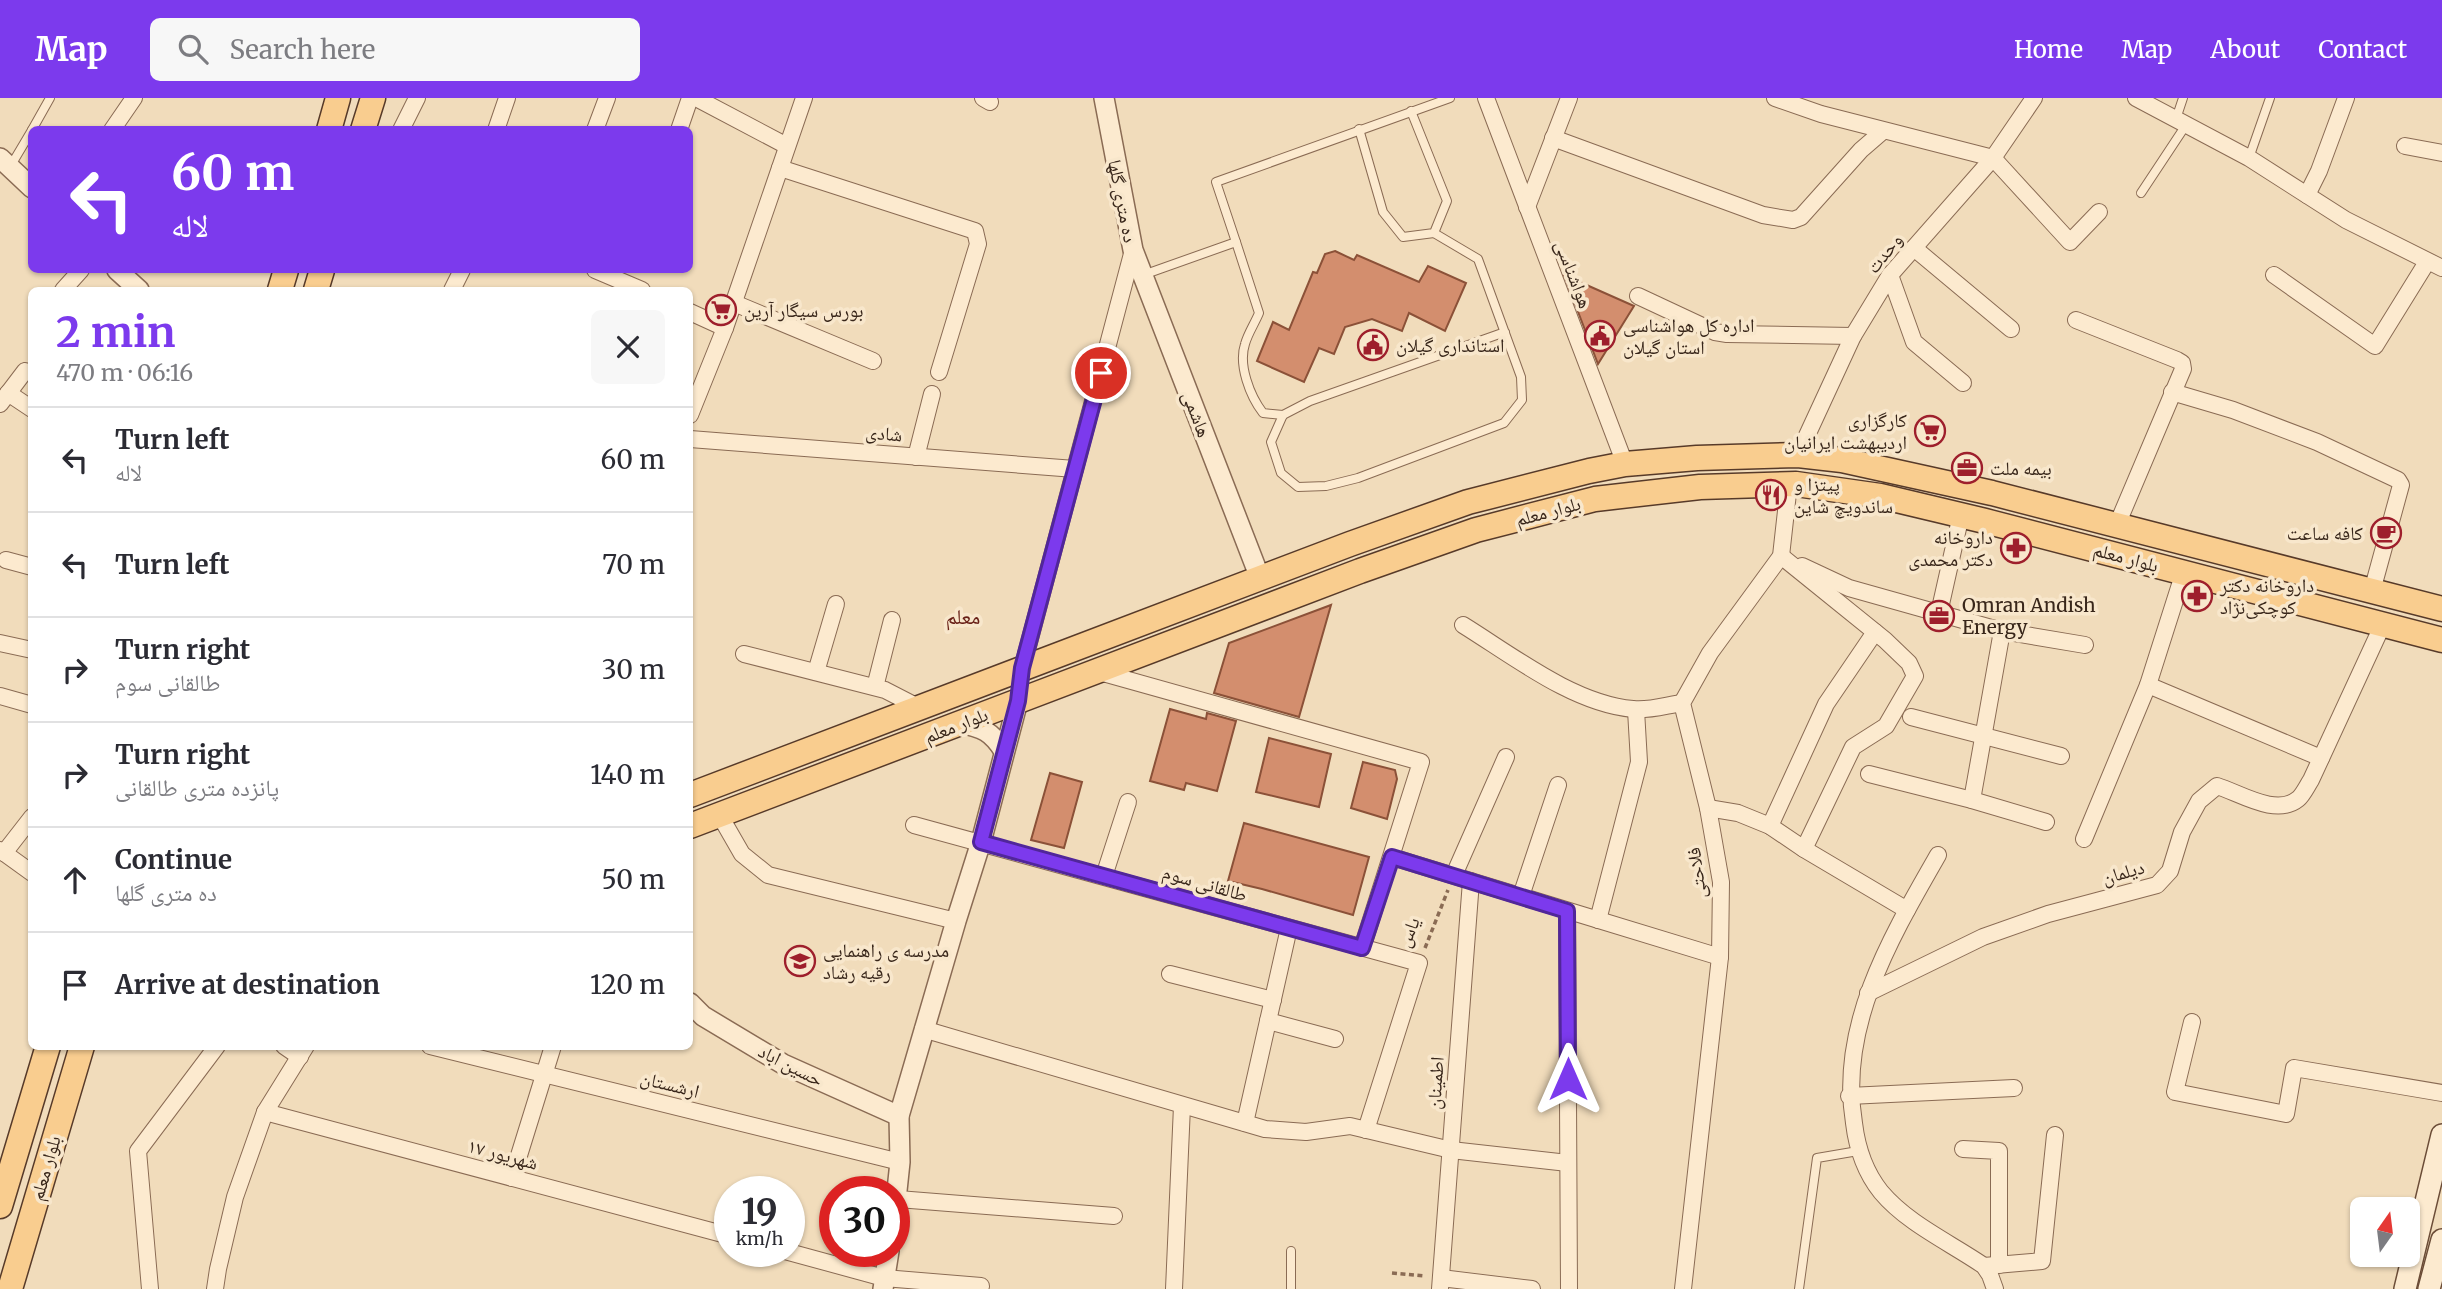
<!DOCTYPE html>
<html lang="en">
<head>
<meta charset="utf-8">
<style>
  :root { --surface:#fff; --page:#f7f7f7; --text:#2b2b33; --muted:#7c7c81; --line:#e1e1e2; --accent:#7c3aed }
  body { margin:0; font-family:Merriweather,"Noto Naskh Arabic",serif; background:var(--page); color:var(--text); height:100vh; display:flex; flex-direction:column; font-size:26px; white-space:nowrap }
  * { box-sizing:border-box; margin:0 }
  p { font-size:23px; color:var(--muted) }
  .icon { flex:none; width:38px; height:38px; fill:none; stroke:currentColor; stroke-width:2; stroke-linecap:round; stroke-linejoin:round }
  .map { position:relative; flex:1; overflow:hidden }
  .side { position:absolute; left:28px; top:189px; width:665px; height:763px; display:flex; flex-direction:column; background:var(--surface); border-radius:10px; box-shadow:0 2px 5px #0004 }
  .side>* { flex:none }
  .banner { position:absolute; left:28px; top:28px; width:665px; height:147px; border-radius:10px; box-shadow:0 2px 5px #0004; background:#7c3aed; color:#fff; overflow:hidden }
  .needle { width:46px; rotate:14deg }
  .tools { position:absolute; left:2350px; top:1099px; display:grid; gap:14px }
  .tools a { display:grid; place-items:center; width:70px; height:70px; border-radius:10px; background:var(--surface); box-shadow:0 2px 5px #0004; font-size:35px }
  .speed { position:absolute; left:714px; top:1078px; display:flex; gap:14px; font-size:35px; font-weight:700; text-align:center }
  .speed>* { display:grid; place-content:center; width:91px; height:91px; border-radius:50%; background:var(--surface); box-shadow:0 2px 5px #0004; line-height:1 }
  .speed small { font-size:18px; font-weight:400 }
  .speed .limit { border:10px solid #d22; background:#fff; color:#111 }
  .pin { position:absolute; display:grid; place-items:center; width:60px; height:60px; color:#fff; margin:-30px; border:4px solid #fff; border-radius:50%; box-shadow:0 2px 7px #0007 }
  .me { position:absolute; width:77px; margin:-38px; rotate:0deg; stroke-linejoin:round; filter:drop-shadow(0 0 5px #0008) }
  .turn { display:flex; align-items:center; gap:24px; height:147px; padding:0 28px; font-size:32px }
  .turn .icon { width:91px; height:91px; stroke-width:2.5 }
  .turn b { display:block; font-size:49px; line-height:60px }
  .round { display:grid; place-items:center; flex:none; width:74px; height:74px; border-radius:10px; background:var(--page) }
  .headline { display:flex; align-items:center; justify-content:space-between; height:119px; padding:0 28px }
  h1 { font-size:42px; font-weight:700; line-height:52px; color:var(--accent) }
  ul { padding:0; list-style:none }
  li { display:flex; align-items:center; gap:21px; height:105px; padding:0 28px; border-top:2px solid var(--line) }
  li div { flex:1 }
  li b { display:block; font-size:26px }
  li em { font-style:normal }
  header { display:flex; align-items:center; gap:42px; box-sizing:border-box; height:98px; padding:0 35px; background:var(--accent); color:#fff }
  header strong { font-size:33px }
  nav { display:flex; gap:38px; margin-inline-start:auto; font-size:24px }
  .search { width:490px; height:63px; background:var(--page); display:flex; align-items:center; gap:18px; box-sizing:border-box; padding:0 24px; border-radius:10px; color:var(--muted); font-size:26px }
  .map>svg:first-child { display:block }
  .building { fill:#d38e6e; stroke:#8b5138; stroke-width:2 }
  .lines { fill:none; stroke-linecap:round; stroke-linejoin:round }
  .service-casing { stroke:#8a6b54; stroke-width:10 }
  .minor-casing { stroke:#8a6b54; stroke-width:18 }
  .tertiary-casing { stroke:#8a6b54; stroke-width:22 }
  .secondary-casing { stroke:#6b4c37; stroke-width:24 }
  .primary-casing { stroke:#573a29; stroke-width:27 }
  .path { stroke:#8a6b54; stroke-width:3.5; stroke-dasharray:5 3.5; stroke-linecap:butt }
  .service { stroke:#fceacf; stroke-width:8 }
  .minor { stroke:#fceacf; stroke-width:16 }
  .tertiary { stroke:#fceacf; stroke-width:19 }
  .secondary { stroke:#fceacf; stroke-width:21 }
  .primary { stroke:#f9cd8f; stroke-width:24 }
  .route-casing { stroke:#51269a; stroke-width:18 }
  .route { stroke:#7c3aed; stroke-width:12 }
  .labels { text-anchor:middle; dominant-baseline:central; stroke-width:7; stroke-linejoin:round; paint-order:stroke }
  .street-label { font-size:19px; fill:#38261a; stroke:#f8e7cc }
  .poi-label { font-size:19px; fill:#38261a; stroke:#f8e7cc; text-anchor:start }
  .neighbourhood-label { font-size:21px; fill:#681f16; stroke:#f8e7cc }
</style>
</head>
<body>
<header>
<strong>Map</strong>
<div class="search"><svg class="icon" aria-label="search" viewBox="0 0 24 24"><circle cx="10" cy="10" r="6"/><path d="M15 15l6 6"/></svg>Search here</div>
<nav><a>Home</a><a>Map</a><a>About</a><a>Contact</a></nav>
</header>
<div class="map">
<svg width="2442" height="1191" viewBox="0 0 2442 1191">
  <rect width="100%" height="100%" fill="#f1dcbb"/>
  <g class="building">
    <polygon points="1335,153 1354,162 1357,157 1419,184 1428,168 1466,185 1445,233 1409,215 1402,233 1372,221 1345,229 1334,256 1319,250 1304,284 1257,263 1273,224 1289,232 1313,174 1317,175 1325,156"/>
    <polygon points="1564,177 1634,208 1598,266"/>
    <polygon points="1331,507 1299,619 1214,595 1229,545"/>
    <polygon points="1170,611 1206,621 1207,615 1236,623 1217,693 1186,685 1184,692 1150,683"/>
    <polygon points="1269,640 1331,656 1319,709 1256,694"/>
    <polygon points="1363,664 1395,672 1397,681 1387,721 1351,710"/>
    <polygon points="1050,675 1082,684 1064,750 1031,742"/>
    <polygon points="1244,725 1369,759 1353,817 1262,791 1228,783"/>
  </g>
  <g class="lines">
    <g class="service-casing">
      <g id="service">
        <polyline points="2176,21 2183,0"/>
        <polyline points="1359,31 1383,114 1403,139 1434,135 1447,103 1411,13"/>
        <polyline points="32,32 50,0"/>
        <polyline points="2249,60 2270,0"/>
        <polyline points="10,69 32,32"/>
        <polyline points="2141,95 2186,27"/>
        <polyline points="1434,135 1478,161 1521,279 1522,302 1504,325 1358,380 1326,388 1298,389 1281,375 1271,344 1283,317 1310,303 1505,234"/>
        <path d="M 1236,144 L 1259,215 C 1255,225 1248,235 1245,246 C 1238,267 1250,298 1263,315 L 1283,317"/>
        <polyline points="1143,177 1236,144 1216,84 1450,0"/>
        <polyline points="1291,1153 1291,1191"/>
        <polyline points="1799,1191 1817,1060 1858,1053"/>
      </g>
    </g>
    <g class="minor-casing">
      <g id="minor">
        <polyline points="696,0 787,48"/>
        <polyline points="983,0 990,4"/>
        <polyline points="1486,0 1625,366"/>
        <polyline points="1775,0 1821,16 1993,60 2070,144 2099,114"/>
        <polyline points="2136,0 2249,60 2346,122 2442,170"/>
        <polyline points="112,32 134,0"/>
        <polyline points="401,32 417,0"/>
        <polyline points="496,32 507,0"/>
        <polyline points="595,32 607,0"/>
        <polyline points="679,32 690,0"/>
        <polyline points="1553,40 1763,117 1793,122 1801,119 1861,52 1883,33"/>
        <polyline points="2405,48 2442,55"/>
        <polyline points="780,70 975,133 978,146 939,274"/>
        <polyline points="2307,97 2319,73 2346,0"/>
        <polyline points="1527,109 1569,0"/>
        <polyline points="1914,150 2011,231"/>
        <polyline points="595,172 642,192"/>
        <polyline points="1890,177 1914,244 1963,285"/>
        <polyline points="2274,177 2375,248 2427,164"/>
        <polyline points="63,192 81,172"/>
        <polyline points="452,192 462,172"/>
        <polyline points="1638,198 1715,234 1727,236 1853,238"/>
        <polyline points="734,205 873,263"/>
        <polyline points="690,214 725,230"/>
        <polyline points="2076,222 2177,262 2182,265 2183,271 2117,427"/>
        <polyline points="2172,294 2233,312 2317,344 2398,382 2401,387 2372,493"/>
        <polyline points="8,295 32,311"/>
        <polyline points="0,306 25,273"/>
        <polyline points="690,317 725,230 804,0"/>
        <polyline points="690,341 1075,371"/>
        <polyline points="1798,357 1853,238 1890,177 1993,60 2034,0"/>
        <polyline points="916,359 932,296"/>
        <polyline points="1781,458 1885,542 1909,565 1915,578 1886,628 1853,649 1804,751"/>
        <polyline points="6,462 32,469"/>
        <polyline points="1802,468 1849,490 2002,533 2085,547"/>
        <polyline points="1939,515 1961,417"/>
        <path d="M 1463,527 C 1513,558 1574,606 1633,611 C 1649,613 1667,607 1682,605"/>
        <polyline points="0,545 32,552"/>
        <polyline points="744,556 885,592 920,610"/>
        <polyline points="1022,571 1133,152"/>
        <polyline points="1096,573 1421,664 1362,850"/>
        <polyline points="816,574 836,506"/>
        <polyline points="2148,587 2321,660"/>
        <polyline points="875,589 892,522"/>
        <polyline points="0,598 32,607"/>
        <polyline points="1911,619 2061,658"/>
        <polyline points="1869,676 1972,702 2046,724"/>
        <polyline points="1972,702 2002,533"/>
        <polyline points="1708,710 1738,715 1770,728 1804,751 1907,812"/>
        <polyline points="719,716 742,756 768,777 956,823"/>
        <polyline points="914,727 1419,865 1366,1032"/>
        <polyline points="1770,728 1826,606 1875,534"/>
        <polyline points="2084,741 2148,587 2184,474"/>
        <polyline points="0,752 32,775"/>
        <polyline points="4,755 32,719"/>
        <path d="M 1938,757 C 1891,839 1838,928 1854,1025 C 1857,1050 1865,1074 1881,1094 C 1908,1126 1949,1144 1984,1168 L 1990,1177 L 1995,1191"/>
        <polyline points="1392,759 1720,859"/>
        <polyline points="1454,777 1506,659"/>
        <polyline points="1104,778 1128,704"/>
        <polyline points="1521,798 1558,687"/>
        <polyline points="1567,813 1569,1191"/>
        <polyline points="1598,822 1639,664 1636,612"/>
        <polyline points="1170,876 1273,902"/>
        <path d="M 1868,895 L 1983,839 L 2048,816 L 2157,787 L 2170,773 L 2182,734 L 2199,703 L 2217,688 C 2240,695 2276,719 2298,701 C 2303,697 2307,688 2311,682 L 2383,526"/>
        <polyline points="1268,923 1335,941"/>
        <polyline points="2192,924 2175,994 2286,1016 2294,970 2442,995"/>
        <polyline points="923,931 1265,1031 1306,1034 1350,1028 1451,1052 1568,1065"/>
        <polyline points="284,948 300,959"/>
        <polyline points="430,948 900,1064"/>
        <polyline points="1849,998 2014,990"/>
        <polyline points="265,1014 730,1138"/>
        <polyline points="1245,1025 1289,830"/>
        <polyline points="1963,1051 1999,1053 1999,1167"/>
        <polyline points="512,1080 553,948"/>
        <polyline points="898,1101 1114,1118"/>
        <polyline points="785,1153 884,1180 981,1188"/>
        <polyline points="1984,1168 2042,1163 2055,1037"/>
        <polyline points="1441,1180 1532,1191"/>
        <polyline points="150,1191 138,1053 217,948"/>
        <polyline points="215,1191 218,1171 235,1099 265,1014 306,948"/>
        <polyline points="1174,1191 1182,1008"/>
        <polyline points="1440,1191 1471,783"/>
        <polyline points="1683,1191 1720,859 1721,784 1708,710 1682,605 1710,555 1781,458 1789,386"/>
      </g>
    </g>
    <g class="tertiary-casing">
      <g id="tertiary">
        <polyline points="1104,0 1133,152 1260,480"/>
        <polyline points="0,60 32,90"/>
        <polyline points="117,172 139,192"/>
        <path d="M 960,625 C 983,630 991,633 1004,653"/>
        <polyline points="690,905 703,918 783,966 899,1018"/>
        <polyline points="894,1121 900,1064 899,1018 956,823 981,744 1018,603"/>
        <polyline points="883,1191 889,1153"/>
      </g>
    </g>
    <g class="secondary-casing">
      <g id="secondary">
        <polyline points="2405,1191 2442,1037"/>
        <polyline points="2429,1191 2442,1142"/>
      </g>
    </g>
    <g class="primary-casing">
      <g id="primary">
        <polyline points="329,32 338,0"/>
        <polyline points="363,32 373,0"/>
        <polyline points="280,192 286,172"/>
        <polyline points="316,192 322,172"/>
        <polyline points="690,697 1350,446 1468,404 1589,373 1625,366 1697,360 1798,357 1842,362 1992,395 2442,511"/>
        <polyline points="690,728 1360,473 1476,432 1595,401 1700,389 1796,386 1880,398 1985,423 2442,542"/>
        <polyline points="0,1108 48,948"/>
        <polyline points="10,1191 82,948"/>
      </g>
    </g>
    <g class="path">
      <polyline points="1425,850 1448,792"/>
      <polyline points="1392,1175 1425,1178"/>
    </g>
    <use href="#service" class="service"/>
    <use href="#minor" class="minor"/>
    <use href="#tertiary" class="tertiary"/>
    <use href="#secondary" class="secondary"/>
    <use href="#primary" class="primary"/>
  </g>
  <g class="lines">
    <g class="route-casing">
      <polyline id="route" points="1101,275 1022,570 1018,603 981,744 1362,850 1392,759 1567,813 1568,981"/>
    </g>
    <use href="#route" class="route"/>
  </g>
  <defs>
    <g id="supermarket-ring" transform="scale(1.575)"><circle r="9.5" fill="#f8e7cc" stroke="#9e1f2c" stroke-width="1.5"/><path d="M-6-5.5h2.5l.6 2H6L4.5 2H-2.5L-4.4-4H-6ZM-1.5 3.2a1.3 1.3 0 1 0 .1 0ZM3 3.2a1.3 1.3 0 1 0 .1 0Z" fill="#9e1f2c"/></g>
    <g id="civic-ring" transform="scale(1.575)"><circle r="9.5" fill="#f8e7cc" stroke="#9e1f2c" stroke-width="1.5"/><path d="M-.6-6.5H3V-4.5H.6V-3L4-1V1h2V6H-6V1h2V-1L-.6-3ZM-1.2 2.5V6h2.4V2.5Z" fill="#9e1f2c"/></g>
    <g id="office-ring" transform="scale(1.575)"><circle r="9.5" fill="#f8e7cc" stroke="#9e1f2c" stroke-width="1.5"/><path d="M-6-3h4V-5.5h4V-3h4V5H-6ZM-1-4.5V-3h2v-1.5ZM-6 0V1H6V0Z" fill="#9e1f2c"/></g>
    <g id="restaurant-ring" transform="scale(1.575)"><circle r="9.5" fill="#f8e7cc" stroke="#9e1f2c" stroke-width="1.5"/><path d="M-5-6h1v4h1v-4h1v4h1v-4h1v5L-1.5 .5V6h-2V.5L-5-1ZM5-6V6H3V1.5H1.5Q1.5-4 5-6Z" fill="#9e1f2c"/></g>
    <g id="cafe-ring" transform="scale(1.575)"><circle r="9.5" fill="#f8e7cc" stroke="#9e1f2c" stroke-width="1.5"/><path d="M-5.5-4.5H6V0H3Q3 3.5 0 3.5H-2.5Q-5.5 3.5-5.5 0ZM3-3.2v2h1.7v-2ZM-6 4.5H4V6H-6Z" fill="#9e1f2c"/></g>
    <g id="pharmacy-ring" transform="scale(1.575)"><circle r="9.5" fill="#f8e7cc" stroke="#9e1f2c" stroke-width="1.5"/><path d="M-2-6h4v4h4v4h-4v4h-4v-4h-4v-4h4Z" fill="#9e1f2c"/></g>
    <g id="school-ring" transform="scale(1.575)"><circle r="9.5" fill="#f8e7cc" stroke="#9e1f2c" stroke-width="1.5"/><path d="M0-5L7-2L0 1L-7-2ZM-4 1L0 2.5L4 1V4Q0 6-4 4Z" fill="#9e1f2c"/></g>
  </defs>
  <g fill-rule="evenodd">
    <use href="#supermarket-ring" x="721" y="212"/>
    <use href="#civic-ring" x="1600" y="238"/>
    <use href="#civic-ring" x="1373" y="247"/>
    <use href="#supermarket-ring" x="1930" y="333"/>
    <use href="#office-ring" x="1967" y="370"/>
    <use href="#restaurant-ring" x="1771" y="397"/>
    <use href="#cafe-ring" x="2386" y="435"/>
    <use href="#pharmacy-ring" x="2016" y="450"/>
    <use href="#pharmacy-ring" x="2197" y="498"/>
    <use href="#office-ring" x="1939" y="518"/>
    <use href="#school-ring" x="800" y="863"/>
  </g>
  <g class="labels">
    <g class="street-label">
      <text transform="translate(1123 103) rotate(79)">ده متری گلها</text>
      <text transform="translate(1884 155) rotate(-51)">وحدت</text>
      <text transform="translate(1574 176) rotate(69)">هواشناسی</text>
      <text transform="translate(1197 316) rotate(69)">هاشمی</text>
      <text transform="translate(884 335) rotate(5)">شادی</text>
      <text transform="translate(1548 413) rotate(-15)">بلوار معلم</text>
      <text transform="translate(2126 459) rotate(15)">بلوار معلم</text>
      <text transform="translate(956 627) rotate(-21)">بلوار معلم</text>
      <text transform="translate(2123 774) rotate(-16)">دیلمان</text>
      <text transform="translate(1696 775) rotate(-97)">فلاحتی</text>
      <text transform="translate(1205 785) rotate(16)">طالقانی سوم</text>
      <text transform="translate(1408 834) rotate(-68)">یاس</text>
      <text transform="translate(791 967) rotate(27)">حسین اباد</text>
      <text transform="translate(1435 985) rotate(-86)">اطمینان</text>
      <text transform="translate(670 986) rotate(14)">ارشستان</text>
      <text transform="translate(503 1056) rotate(15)">۱۷ شهریور</text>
      <text transform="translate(45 1070) rotate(-74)">بلوار معلم</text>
    </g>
    <g class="poi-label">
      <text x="744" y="212">بورس سیگار آرین</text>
      <text x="1623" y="227">اداره کل هواشناسی<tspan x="1623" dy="22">استان گیلان</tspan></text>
      <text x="1396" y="247">استانداری گیلان</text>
      <text x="1907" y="322" text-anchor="end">کارگزاری<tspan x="1907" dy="22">اردیبهشت ایرانیان</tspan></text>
      <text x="1990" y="370">بیمه ملت</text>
      <text x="1794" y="386">پیتزا و<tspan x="1794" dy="22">ساندویچ شاین</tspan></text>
      <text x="2363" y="435" text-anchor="end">کافه ساعت</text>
      <text x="1993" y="439" text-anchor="end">داروخانه<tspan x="1993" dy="22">دکتر محمدی</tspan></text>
      <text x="2220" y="487">داروخانه دکتر<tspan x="2220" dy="22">کوچکی‌نژاد</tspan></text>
      <text x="1962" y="507">Omran Andish<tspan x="1962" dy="22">Energy</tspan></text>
      <text x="823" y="852">مدرسه ی راهنمایی<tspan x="823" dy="22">رقیه رشاد</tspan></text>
    </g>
    <g class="neighbourhood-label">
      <text x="963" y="518">معلم</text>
    </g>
  </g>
</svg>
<div class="tools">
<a><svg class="needle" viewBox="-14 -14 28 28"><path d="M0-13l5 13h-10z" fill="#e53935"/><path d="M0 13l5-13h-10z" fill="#7c7c81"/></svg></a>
</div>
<div class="speed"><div>19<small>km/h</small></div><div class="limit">30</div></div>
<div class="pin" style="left:1101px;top:275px;background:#d93025"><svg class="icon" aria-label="arrive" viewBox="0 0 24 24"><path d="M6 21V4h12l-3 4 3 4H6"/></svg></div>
<svg class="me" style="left:1568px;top:981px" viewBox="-20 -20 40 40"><path d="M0-17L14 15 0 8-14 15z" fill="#7c3aed" stroke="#fff" stroke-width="4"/></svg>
<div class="banner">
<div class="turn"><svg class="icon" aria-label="left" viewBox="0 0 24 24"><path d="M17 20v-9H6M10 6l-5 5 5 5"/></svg><div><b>60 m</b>لاله</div></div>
</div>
<section class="side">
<div class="headline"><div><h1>2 min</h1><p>470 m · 06:16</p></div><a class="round"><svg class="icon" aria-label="close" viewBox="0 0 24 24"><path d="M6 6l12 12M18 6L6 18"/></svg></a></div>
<ul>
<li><svg class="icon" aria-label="left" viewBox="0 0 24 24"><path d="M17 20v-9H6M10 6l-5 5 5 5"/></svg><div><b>Turn left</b><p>لاله</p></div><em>60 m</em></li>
<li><svg class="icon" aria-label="left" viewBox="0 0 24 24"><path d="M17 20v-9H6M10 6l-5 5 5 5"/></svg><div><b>Turn left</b></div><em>70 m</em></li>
<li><svg class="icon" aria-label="right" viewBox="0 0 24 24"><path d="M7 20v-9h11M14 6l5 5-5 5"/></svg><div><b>Turn right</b><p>طالقانی سوم</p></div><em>30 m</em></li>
<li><svg class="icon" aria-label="right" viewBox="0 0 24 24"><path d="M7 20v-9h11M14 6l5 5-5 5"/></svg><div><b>Turn right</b><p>پانزده متری طالقانی</p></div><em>140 m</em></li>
<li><svg class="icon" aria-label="ahead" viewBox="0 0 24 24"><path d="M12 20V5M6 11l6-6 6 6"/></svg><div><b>Continue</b><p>ده متری گلها</p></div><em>50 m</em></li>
<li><svg class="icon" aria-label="arrive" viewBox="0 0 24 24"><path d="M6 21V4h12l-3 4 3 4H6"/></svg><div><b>Arrive at destination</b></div><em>120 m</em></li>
</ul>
</section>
</div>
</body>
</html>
